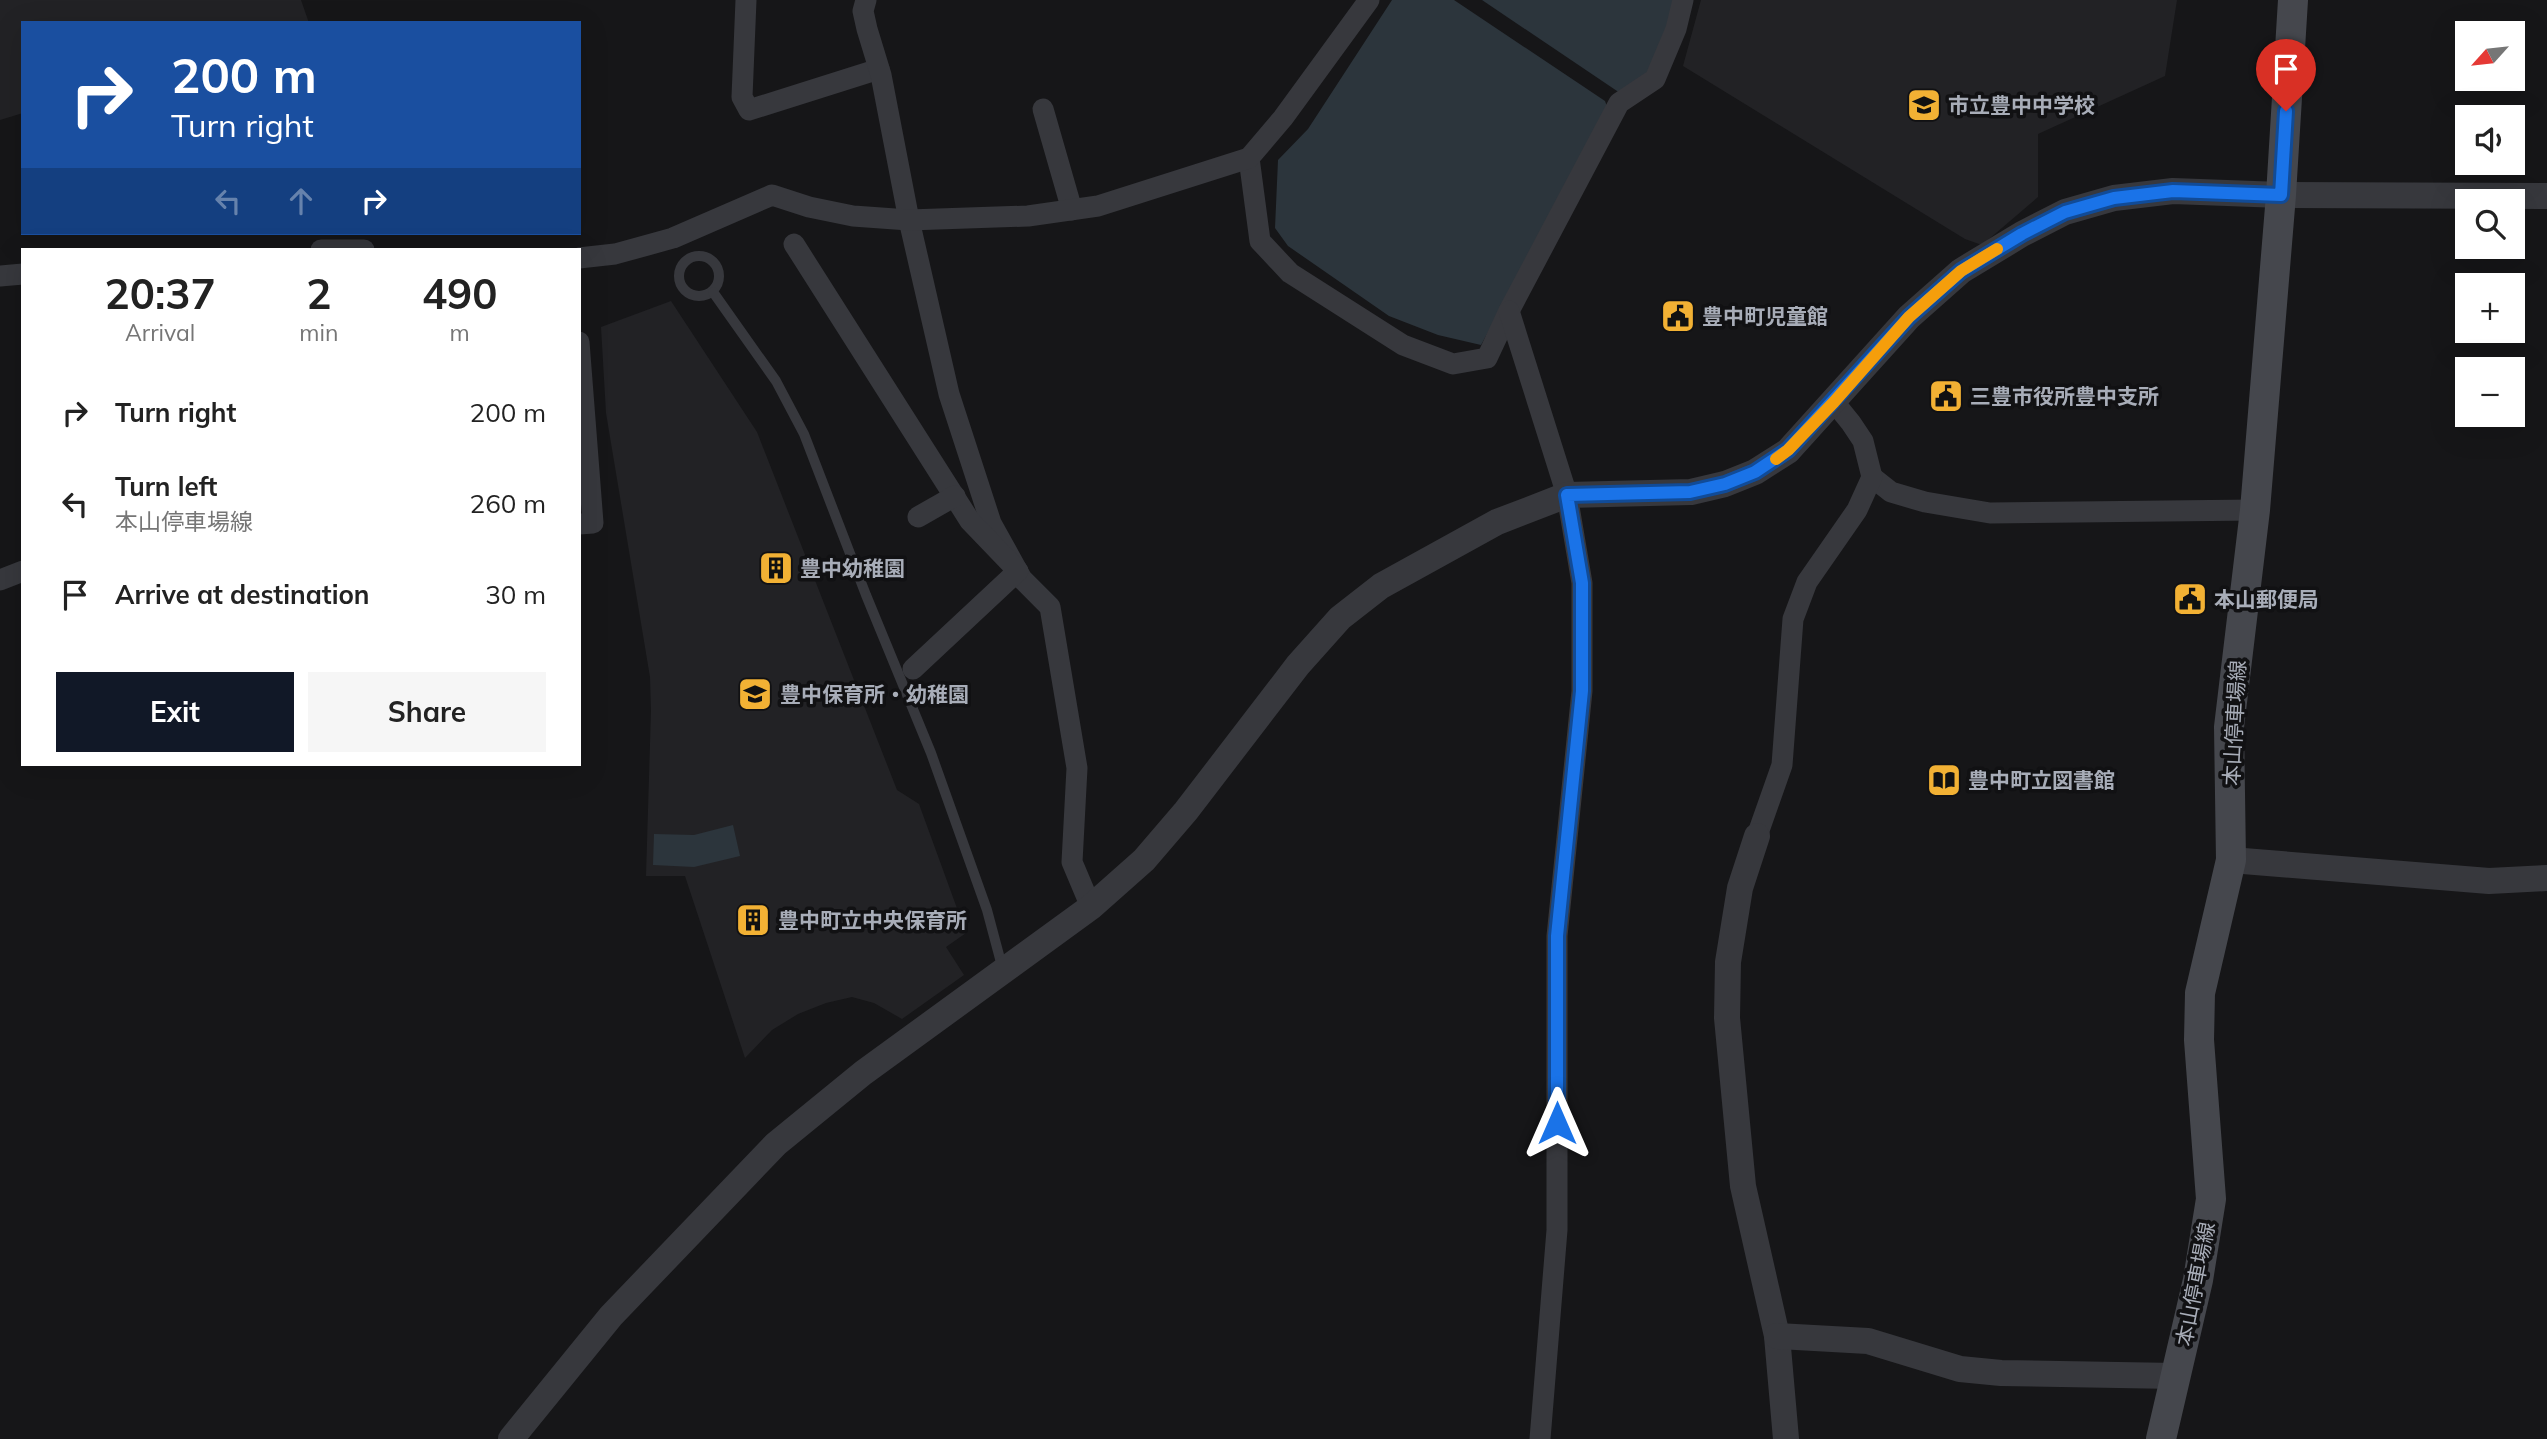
<!DOCTYPE html>
<html lang="en">
<head>
<meta charset="utf-8">
<style>
  :root { --surface:#fff; --page:#f6f6f6; --text:#222; --muted:#767676; --accent:#111827 }
  body { margin:0; font-family:Mulish,"Noto Sans JP",sans-serif; background:var(--page); color:var(--text); height:100vh; display:flex; flex-direction:column; font-size:26px; white-space:nowrap }
  * { box-sizing:border-box; margin:0 }
  p { font-size:23px; color:var(--muted) }
  .icon { flex:none; width:38px; height:38px; fill:none; stroke:currentColor; stroke-width:2; stroke-linecap:round; stroke-linejoin:round }
  .map { position:relative; flex:1; overflow:hidden }
  .sheet { position:absolute; left:21px; top:248px; width:560px; height:518px; display:flex; flex-direction:column; background:var(--surface); border-radius:0px; box-shadow:0 7px 28px #0002 }
  .sheet>* { flex:none }
  .banner { position:absolute; left:21px; top:21px; width:560px; height:214px; border-radius:0px; box-shadow:0 7px 28px #0002; background:#1a4fa0; color:#fff; overflow:hidden }
  .needle { width:46px; rotate:243deg }
  .fabs { position:absolute; left:2455px; top:21px; display:grid; gap:14px }
  .fabs a { display:grid; place-items:center; width:70px; height:70px; border-radius:0px; background:var(--surface); box-shadow:0 7px 28px #0002; font-size:35px }
  .pin { position:absolute; display:grid; place-items:center; width:60px; height:60px; color:#fff; margin:-72px -30px; border-radius:50% 50% 50% 0; rotate:-45deg; box-shadow:0 0 7px #0007 }
  .pin .icon { rotate:45deg }
  .me { position:absolute; width:77px; margin:-38px; rotate:0deg; stroke-linejoin:round; filter:drop-shadow(0 0 5px #0008) }
  .turn { display:flex; align-items:center; gap:24px; height:147px; padding:0 35px; font-size:32px }
  .turn .icon { width:91px; height:91px; stroke-width:2.5 }
  .turn b { display:block; font-size:49px; line-height:60px }
  .lanes { display:flex; align-items:center; height:66px; padding:0 35px; background:#0003; justify-content:center; gap:35px; direction:ltr }
  .lanes .off { opacity:.35 }
  .eta { display:flex; justify-content:space-evenly; align-items:center; height:119px; text-align:center }
  .eta b { font-size:42px; font-weight:700; line-height:49px }
  .primary-button { display:flex; gap:14px; margin-top:auto; padding:14px 35px }
  .primary-button a { flex:1; height:80px; border-radius:0px; background:var(--accent); color:#fff; font-size:28px; font-weight:700; line-height:80px; text-align:center }
  .primary-button a+a { background:var(--page); color:var(--text) }
  ul { padding:0; list-style:none }
  li { display:flex; align-items:center; gap:21px; height:91px; padding:0 35px }
  li div { flex:1 }
  li b { display:block; font-size:26px }
  li em { font-style:normal }
  .map>svg:first-child { display:block }
  .built { fill:#222225 }
  .water { fill:#2c353c }
  .lines { fill:none; stroke-linecap:round; stroke-linejoin:round }
  .service { stroke:#37383d; stroke-width:10 }
  .minor { stroke:#37383d; stroke-width:21 }
  .tertiary { stroke:#37383d; stroke-width:26 }
  .secondary { stroke:#45474d; stroke-width:30 }
  .route-casing { stroke:#114b97; stroke-width:18 }
  .route { stroke:#1a73e8; stroke-width:12 }
  .slow { stroke:#f59e0b; stroke-width:12 }
  .labels { text-anchor:middle; dominant-baseline:central; stroke-width:7; stroke-linejoin:round; paint-order:stroke }
  .poi-label { font-size:21px; font-weight:bold; fill:#a8adb8; stroke:#111113; text-anchor:start }
  .street-label { font-size:21px; fill:#a8adb8; stroke:#111113 }
</style>
</head>
<body>
<div class="map">
<svg width="2547" height="1439" viewBox="0 0 2547 1439">
  <rect width="100%" height="100%" fill="#161618"/>
  <g class="built">
    <polygon points="0,0 301,0 309,23 23,23 23,113 0,120"/>
    <polygon points="1701,0 2177,0 2165,76 2038,134 2038,197 1982,245 1965,239 1683,66"/>
    <polygon points="671,301 757,432 897,790 919,804 966,933 946,947 964,975 902,1019 874,1003 852,997 826,1003 798,1014 772,1030 745,1058 685,876 646,876 651,711 650,677 606,413 601,327"/>
  </g>
  <g class="water">
    <polygon points="1392,0 1454,0 1605,101 1609,112 1481,345 1438,335 1389,316 1288,246 1275,228 1278,160 1308,129"/>
    <polygon points="1482,0 1674,0 1664,41 1646,74 1620,93"/>
    <polygon points="733,825 740,856 694,867 653,865 654,834 694,835"/>
  </g>
  <g class="lines">
    <g class="service">
      <circle cx="699" cy="276" r="20"/>
      <polyline points="713,292 776,381 804,434 866,595 931,753 987,910 1003,970"/>
    </g>
    <g class="minor">
      <polyline points="746,0 742,97 749,110 879,69"/>
      <polyline points="866,0 863,11 867,29 881,75 909,220 949,394 991,523 1022,579 1050,607 1077,768 1072,862 1091,907"/>
      <polyline points="1043,109 1072,210"/>
      <polyline points="1249,158 1260,241 1290,273 1403,345 1453,364 1487,358 1509,311 1619,103 1655,79 1676,29 1683,0"/>
      <polyline points="794,244 970,521 1018,571 913,669"/>
      <polyline points="321,250 364,250"/>
      <polyline points="579,258 615,254 673,238 772,195 809,207 853,216 909,220 1028,216 1098,206 1249,158 1283,118 1369,0"/>
      <polyline points="0,276 23,274"/>
      <polyline points="1509,311 1567,495 1582,583 1582,691 1557,936 1557,1230 1540,1439"/>
      <polyline points="579,342 593,523 579,524"/>
      <polyline points="1872,477 1891,492 1925,502 1990,513 2255,510"/>
      <polyline points="918,517 955,496"/>
      <polyline points="0,580 23,571"/>
      <polyline points="1757,836 1782,765 1793,619 1807,582 1857,510 1872,477 1863,441 1851,423 1834,402"/>
    </g>
    <g class="tertiary">
      <polyline points="1757,836 1740,888 1728,962 1727,1018 1743,1186 1777,1336 1786,1439"/>
      <polyline points="2231,860 2489,881 2547,878"/>
      <polyline points="1777,1336 1868,1341 1960,1369 2001,1373 2176,1376"/>
      <polyline points="511,1439 611,1316 776,1144 863,1073 1091,907 1144,860 1186,811 1298,665 1340,618 1381,586 1497,522 1567,495 1691,492 1725,484 1755,472 1788,451 1909,317 1961,271 2022,234 2065,212 2114,198 2173,191 2281,195 2547,196"/>
    </g>
    <polyline class="secondary" points="2161,1439 2198,1280 2211,1199 2199,1040 2200,993 2231,860 2229,727 2255,510 2281,195 2293,0"/>
  </g>
  <g class="lines">
    <g class="route-casing">
      <polyline id="route" points="1557,1123 1557,936 1582,691 1582,583 1567,495 1690,492 1725,484 1755,472 1788,450 1909,317 1961,271 2022,234 2065,212 2114,198 2173,191 2281,195 2286,111"/>
    </g>
    <use href="#route" class="route"/>
    <polyline class="slow" points="1776,459 1788,450 1834,402 1909,317 1961,271 1997,249"/>
  </g>
  <defs>
    <g id="school-square" transform="scale(1.75)"><rect x="-9" y="-9" width="18" height="18" rx="4" fill="#f2b134" stroke="#111113"/><path d="M0-5L7-2L0 1L-7-2ZM-4 1L0 2.5L4 1V4Q0 6-4 4Z" fill="#111"/></g>
    <g id="civic-square" transform="scale(1.75)"><rect x="-9" y="-9" width="18" height="18" rx="4" fill="#f2b134" stroke="#111113"/><path d="M-.6-6.5H3V-4.5H.6V-3L4-1V1h2V6H-6V1h2V-1L-.6-3ZM-1.2 2.5V6h2.4V2.5Z" fill="#111"/></g>
    <g id="building-square" transform="scale(1.75)"><rect x="-9" y="-9" width="18" height="18" rx="4" fill="#f2b134" stroke="#111113"/><path d="M-4-6H4V6H1V3H-1V6H-4ZM-2.5-4.3h1.7v1.8h-1.7ZM.8-4.3h1.7v1.8H.8ZM-2.5-1h1.7V.8h-1.7ZM.8-1h1.7V.8H.8Z" fill="#111"/></g>
    <g id="library-square" transform="scale(1.75)"><rect x="-9" y="-9" width="18" height="18" rx="4" fill="#f2b134" stroke="#111113"/><path d="M-6-4Q-3-5.5-.7-3.5V5Q-3 3-6 4ZM6-4Q3-5.5 .7-3.5V5Q3 3 6 4Z" fill="#111"/></g>
  </defs>
  <g fill-rule="evenodd">
    <use href="#school-square" x="1924" y="105"/>
    <use href="#civic-square" x="1678" y="316"/>
    <use href="#civic-square" x="1946" y="396"/>
    <use href="#building-square" x="776" y="568"/>
    <use href="#civic-square" x="2190" y="599"/>
    <use href="#school-square" x="755" y="694"/>
    <use href="#library-square" x="1944" y="780"/>
    <use href="#building-square" x="753" y="920"/>
  </g>
  <g class="labels">
    <g class="poi-label">
      <text x="1948" y="105">市立豊中中学校</text>
      <text x="1702" y="316">豊中町児童館</text>
      <text x="1970" y="396">三豊市役所豊中支所</text>
      <text x="800" y="568">豊中幼稚園</text>
      <text x="2214" y="599">本山郵便局</text>
      <text x="780" y="694">豊中保育所・幼稚園</text>
      <text x="1968" y="780">豊中町立図書館</text>
      <text x="778" y="920">豊中町立中央保育所</text>
    </g>
    <g class="street-label">
      <text transform="translate(2234 723) rotate(-87)">本山停車場線</text>
      <text transform="translate(2195 1284) rotate(-79)">本山停車場線</text>
    </g>
  </g>
</svg>
<div class="fabs">
<a><svg class="needle" viewBox="-14 -14 28 28"><path d="M0-13l5 13h-10z" fill="#e53935"/><path d="M0 13l5-13h-10z" fill="#767676"/></svg></a>
<a><svg class="icon" aria-label="sound" viewBox="0 0 24 24"><path d="M4 9h4l5-4v14l-5-4H4zM17 9q2 3 0 6"/></svg></a>
<a><svg class="icon" aria-label="search" viewBox="0 0 24 24"><circle cx="10" cy="10" r="6"/><path d="M15 15l6 6"/></svg></a>
<a>+</a>
<a>−</a>
</div>
<div class="pin" style="left:2286px;top:111px;background:#d93025"><svg class="icon" aria-label="arrive" viewBox="0 0 24 24"><path d="M6 21V4h12l-3 4 3 4H6"/></svg></div>
<svg class="me" style="left:1557px;top:1123px" viewBox="-20 -20 40 40"><path d="M0-17L14 15 0 8-14 15z" fill="#1a73e8" stroke="#fff" stroke-width="4"/></svg>
<div class="banner">
<div class="turn"><svg class="icon" aria-label="right" viewBox="0 0 24 24"><path d="M7 20v-9h11M14 6l5 5-5 5"/></svg><div><b>200 m</b>Turn right</div></div>
<div class="lanes"><svg class="icon off" aria-label="left" viewBox="0 0 24 24"><path d="M17 20v-9H6M10 6l-5 5 5 5"/></svg><svg class="icon off" aria-label="ahead" viewBox="0 0 24 24"><path d="M12 20V5M6 11l6-6 6 6"/></svg><svg class="icon" aria-label="right" viewBox="0 0 24 24"><path d="M7 20v-9h11M14 6l5 5-5 5"/></svg></div>
</div>
<section class="sheet">
<div class="eta">
<div><b>20:37</b><p>Arrival</p></div>
<div><b>2</b><p>min</p></div>
<div><b>490</b><p>m</p></div>
</div>
<ul>
<li><svg class="icon" aria-label="right" viewBox="0 0 24 24"><path d="M7 20v-9h11M14 6l5 5-5 5"/></svg><div><b>Turn right</b></div><em>200 m</em></li>
<li><svg class="icon" aria-label="left" viewBox="0 0 24 24"><path d="M17 20v-9H6M10 6l-5 5 5 5"/></svg><div><b>Turn left</b><p>本山停車場線</p></div><em>260 m</em></li>
<li><svg class="icon" aria-label="arrive" viewBox="0 0 24 24"><path d="M6 21V4h12l-3 4 3 4H6"/></svg><div><b>Arrive at destination</b></div><em>30 m</em></li>
</ul>
<div class="primary-button"><a>Exit</a><a>Share</a></div>
</section>
</div>
</body>
</html>
